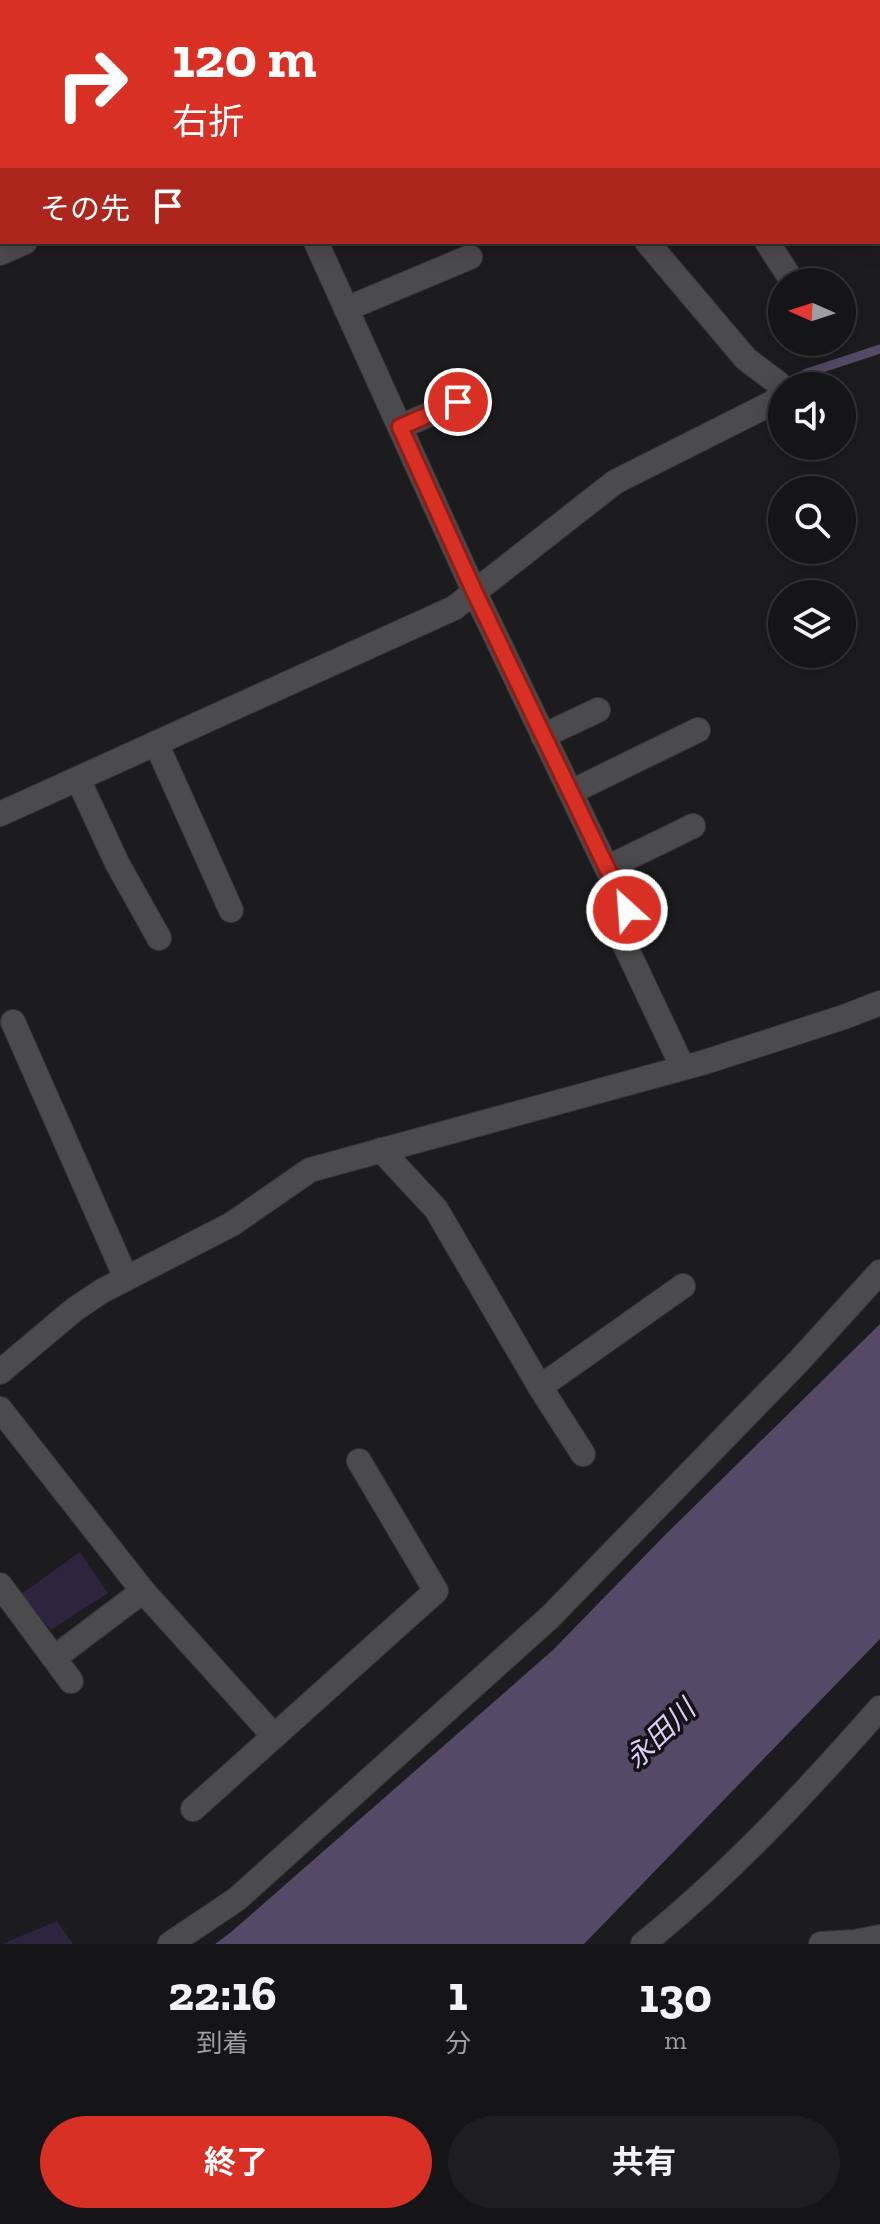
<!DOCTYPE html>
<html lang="ja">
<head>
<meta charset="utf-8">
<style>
  :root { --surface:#151416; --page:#1e1d1f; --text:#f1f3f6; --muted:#9d9ea1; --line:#343335; --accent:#d93025 }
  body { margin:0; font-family:"Zilla Slab","Noto Sans JP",serif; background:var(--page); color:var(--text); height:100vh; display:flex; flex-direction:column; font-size:30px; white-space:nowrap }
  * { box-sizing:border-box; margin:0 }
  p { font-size:26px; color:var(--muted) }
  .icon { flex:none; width:44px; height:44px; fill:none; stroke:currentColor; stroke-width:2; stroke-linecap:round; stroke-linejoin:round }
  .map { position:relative; height:1944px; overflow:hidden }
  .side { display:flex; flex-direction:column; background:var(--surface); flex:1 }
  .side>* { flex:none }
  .guide { position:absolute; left:0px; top:0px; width:880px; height:244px; box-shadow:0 4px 20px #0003,0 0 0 2px var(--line); background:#d93025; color:#fff; overflow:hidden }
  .needle { width:52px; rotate:273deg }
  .buttons { position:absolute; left:768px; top:268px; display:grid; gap:16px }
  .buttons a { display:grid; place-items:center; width:88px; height:88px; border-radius:50%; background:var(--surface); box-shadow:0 4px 20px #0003,0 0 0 2px var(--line); font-size:40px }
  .pin { position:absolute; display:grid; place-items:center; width:68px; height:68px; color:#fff; margin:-34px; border:4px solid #fff; border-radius:50%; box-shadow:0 2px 8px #0007 }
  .me { position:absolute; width:88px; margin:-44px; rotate:334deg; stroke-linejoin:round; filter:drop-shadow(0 0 6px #0008) }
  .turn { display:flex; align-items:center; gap:28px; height:168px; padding:0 40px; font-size:36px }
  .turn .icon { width:104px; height:104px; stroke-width:2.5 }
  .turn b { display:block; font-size:56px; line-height:68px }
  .then { display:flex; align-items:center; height:76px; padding:0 40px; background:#0003; gap:16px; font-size:30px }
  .eta { display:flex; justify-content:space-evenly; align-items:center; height:136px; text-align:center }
  .eta b { font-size:48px; font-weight:700; line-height:56px }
  .primary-button { display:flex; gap:16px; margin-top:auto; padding:16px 40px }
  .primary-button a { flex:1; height:92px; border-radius:48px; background:var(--accent); color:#fff; font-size:32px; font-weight:700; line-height:92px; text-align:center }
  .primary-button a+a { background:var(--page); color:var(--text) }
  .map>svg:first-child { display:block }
  .green { fill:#2e243e }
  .water { fill:#544a67 }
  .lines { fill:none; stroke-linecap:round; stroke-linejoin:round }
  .stream { stroke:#544a67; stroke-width:9 }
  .street-casing { stroke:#373638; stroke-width:26 }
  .street { stroke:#4b4a4d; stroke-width:24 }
  .route-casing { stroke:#8d1f18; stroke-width:20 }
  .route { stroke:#d93025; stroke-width:14 }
  .labels { text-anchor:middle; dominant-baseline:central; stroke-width:7; stroke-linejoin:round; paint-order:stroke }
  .water-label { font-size:28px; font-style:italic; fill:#dccdfa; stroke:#131215 }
</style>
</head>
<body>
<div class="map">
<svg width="880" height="1944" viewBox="0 0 880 1944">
  <rect width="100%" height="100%" fill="#1c1b1e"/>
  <g class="green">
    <polygon points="80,1552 108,1593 51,1630 21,1594"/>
    <polygon points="57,1921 73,1944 2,1944"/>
  </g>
  <polygon class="water" points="880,1324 880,1639 584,1944 215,1944 230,1933 553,1650 664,1536"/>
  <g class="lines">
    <polyline class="stream" points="790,383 807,373 880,349"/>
    <g class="street-casing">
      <g id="street">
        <polyline points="296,0 297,2"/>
        <polyline points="650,0 652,2"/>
        <polyline points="546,2 550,0"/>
        <polyline points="316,242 474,591 627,910"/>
        <polyline points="767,242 793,282"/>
        <polyline points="0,253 25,242"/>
        <polyline points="346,309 470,257"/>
        <polyline points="400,427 458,402"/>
        <polyline points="543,736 598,710"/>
        <polyline points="156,743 231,910"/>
        <polyline points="78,779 117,863 159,938"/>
        <polyline points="571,792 698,730"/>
        <polyline points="0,814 454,608 615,482 774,402 781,393 778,383 746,359 647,242"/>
        <polyline points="607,868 693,826"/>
        <polyline points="623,941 683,1068"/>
        <polyline points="13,1022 126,1278"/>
        <polyline points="381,1150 436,1209 540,1387 583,1454"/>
        <polyline points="0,1372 75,1309 102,1291 232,1224 310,1170 705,1062 844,1017 880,1003"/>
        <polyline points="540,1387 683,1286"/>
        <polyline points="0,1409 143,1591 274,1736"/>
        <polyline points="0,1585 71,1681"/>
        <polyline points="54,1658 143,1591"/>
        <polyline points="193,1809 436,1591 359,1461"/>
        <polyline points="170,1944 237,1899 550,1617 799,1361 880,1272"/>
        <path d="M 643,1944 C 731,1873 806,1792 880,1708"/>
        <polyline points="821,1944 855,1942 880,1937"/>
      </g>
    </g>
    <use href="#street" class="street"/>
  </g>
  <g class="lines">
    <g class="route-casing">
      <polyline id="route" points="458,402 400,427 474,591 627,910"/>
    </g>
    <use href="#route" class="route"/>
  </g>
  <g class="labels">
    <g class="water-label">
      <text transform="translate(660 1734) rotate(-44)">永田川</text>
    </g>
  </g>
</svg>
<div class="buttons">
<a><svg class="needle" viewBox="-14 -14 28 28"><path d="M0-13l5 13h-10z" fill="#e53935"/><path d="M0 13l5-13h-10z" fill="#9d9ea1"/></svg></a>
<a><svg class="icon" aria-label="sound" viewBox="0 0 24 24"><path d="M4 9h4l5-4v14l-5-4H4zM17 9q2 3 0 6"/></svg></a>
<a><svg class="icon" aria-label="search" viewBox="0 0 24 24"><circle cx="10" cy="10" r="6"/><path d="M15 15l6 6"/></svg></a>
<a><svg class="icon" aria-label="layers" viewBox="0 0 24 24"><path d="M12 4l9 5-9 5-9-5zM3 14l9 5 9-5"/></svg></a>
</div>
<div class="pin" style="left:458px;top:402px;background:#d93025"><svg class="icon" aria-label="arrive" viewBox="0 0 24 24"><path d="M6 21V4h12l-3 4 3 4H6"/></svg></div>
<svg class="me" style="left:627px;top:910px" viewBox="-20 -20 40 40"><circle r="17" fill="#d93025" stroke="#fff" stroke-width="3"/><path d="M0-11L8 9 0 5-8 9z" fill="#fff"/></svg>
<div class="guide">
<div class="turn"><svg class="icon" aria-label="right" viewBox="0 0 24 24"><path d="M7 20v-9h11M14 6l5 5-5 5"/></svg><div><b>120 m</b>右折</div></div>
<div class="then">その先<svg class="icon" aria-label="arrive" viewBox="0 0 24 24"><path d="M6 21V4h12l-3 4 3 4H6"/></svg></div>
</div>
</div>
<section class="side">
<div class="eta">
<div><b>22:16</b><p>到着</p></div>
<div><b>1</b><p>分</p></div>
<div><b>130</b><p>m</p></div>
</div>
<div class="primary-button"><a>終了</a><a>共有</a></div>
</section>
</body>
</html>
